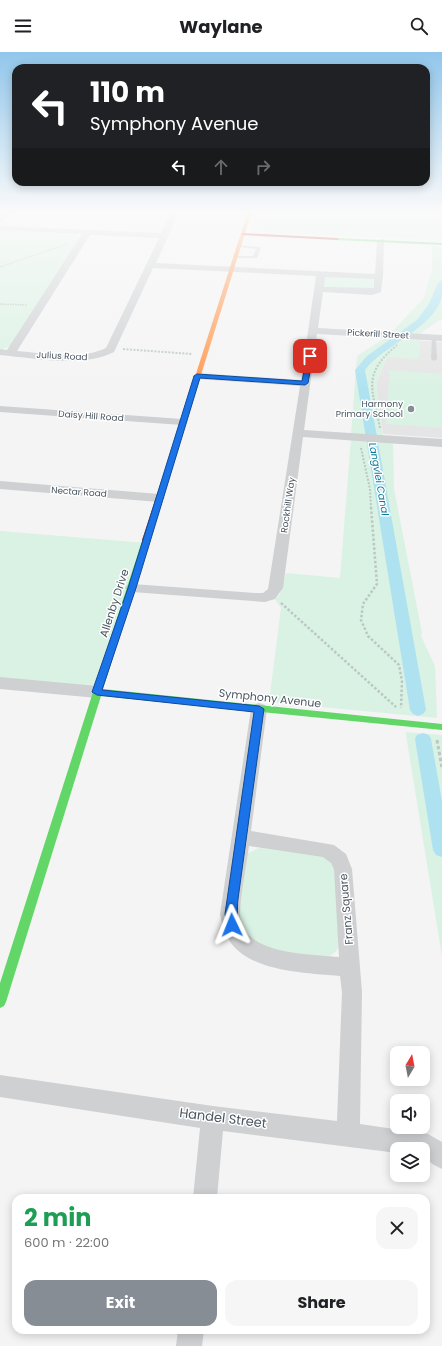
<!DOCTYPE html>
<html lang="en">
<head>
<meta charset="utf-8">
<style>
  :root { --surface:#fff; --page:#f6f6f6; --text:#202124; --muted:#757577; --accent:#868d94 }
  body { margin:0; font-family:Poppins,sans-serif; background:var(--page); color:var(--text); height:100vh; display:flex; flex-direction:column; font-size:15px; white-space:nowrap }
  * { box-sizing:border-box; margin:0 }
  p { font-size:13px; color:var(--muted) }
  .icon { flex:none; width:22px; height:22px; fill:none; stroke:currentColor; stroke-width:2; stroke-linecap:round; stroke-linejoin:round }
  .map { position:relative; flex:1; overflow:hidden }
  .sheet { position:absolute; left:12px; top:1142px; width:418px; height:140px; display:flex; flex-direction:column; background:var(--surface); border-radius:12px; box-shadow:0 2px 10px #0003 }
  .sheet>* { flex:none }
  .top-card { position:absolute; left:12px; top:12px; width:418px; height:122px; border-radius:12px; box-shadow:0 2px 10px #0003; background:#202124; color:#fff; overflow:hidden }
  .needle { width:26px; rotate:10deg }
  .buttons { position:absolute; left:390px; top:994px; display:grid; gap:8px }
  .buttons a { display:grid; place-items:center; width:40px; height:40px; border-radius:8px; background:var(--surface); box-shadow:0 2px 10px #0003; font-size:20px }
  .pin { position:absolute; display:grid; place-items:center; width:34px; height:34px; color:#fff; margin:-17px; border-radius:8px; box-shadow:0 2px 6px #0006 }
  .me { position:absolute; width:44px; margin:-22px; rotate:358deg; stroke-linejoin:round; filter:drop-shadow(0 0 3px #0008) }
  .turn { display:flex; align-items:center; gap:14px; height:84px; padding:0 12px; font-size:18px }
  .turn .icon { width:52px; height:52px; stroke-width:2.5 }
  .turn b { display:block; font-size:28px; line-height:34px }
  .lanes { display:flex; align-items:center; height:38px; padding:0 12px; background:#0003; justify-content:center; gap:20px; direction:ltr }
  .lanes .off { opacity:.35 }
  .round { display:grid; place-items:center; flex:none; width:42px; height:42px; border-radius:12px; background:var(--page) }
  .overview { display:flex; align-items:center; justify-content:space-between; height:68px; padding:0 12px }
  h1 { font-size:24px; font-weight:700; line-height:30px; color:#1e9e55 }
  .primary-button { display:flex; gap:8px; margin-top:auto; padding:8px 12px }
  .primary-button a { flex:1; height:46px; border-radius:12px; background:var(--accent); color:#fff; font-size:16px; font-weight:700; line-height:46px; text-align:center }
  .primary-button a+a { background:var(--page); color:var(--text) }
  header { display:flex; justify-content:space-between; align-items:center; height:52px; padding:0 12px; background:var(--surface); font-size:18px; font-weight:700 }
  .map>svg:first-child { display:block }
  .education { fill:#e6e5e6 }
  .green { fill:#d9f2e3 }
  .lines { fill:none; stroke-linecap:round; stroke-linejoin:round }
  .canal { fill:#aee2f0; fill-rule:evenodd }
  .path-far3 { stroke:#bcc7c4; stroke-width:1.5; stroke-dasharray:1.5 1; stroke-linecap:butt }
  .path-far2 { stroke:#bcc7c4; stroke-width:2; stroke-dasharray:2 1.5; stroke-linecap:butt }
  .path-far1 { stroke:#bcc7c4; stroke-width:2.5; stroke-dasharray:2.5 2; stroke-linecap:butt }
  .path { stroke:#bcc7c4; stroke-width:3; stroke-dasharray:3.5 2.5; stroke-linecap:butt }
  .lane { fill:#ced0d2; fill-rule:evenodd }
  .street { fill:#ced0d2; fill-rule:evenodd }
  .fast { fill:#63d668; fill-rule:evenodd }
  .slow { fill:#ff974d; fill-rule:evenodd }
  .jam { fill:#b3261e; fill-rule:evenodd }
  .route { fill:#1a73e8; stroke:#114b97 }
  .poi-dot { fill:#868d94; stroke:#fff; stroke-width:1.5 }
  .labels { text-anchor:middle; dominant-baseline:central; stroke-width:3; stroke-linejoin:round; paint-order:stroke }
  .far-street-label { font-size:9px; fill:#4a5661; stroke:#fff }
  .far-poi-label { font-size:9px; fill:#4a5661; stroke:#fff; text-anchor:end }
  .far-water-label { font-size:10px; font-style:italic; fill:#0c7c9b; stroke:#fff }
  .street-label { font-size:11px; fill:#4a5661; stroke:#fff }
  .near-street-label { font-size:13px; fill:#4a5661; stroke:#fff }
</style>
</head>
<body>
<header><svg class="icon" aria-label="menu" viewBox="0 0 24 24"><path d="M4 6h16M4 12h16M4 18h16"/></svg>Waylane<svg class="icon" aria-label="search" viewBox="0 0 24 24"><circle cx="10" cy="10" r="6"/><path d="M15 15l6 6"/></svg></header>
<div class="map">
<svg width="442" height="1294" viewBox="0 0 442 1294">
  <rect width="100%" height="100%" fill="#f4f4f4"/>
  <polygon class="education" points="410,288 442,290 442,386 383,382 376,332 387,305"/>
  <g class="green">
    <polygon points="259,159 442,159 442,188 261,180 253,176"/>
    <polygon points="0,178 77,182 81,185 11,294 0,298"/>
    <polygon points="432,194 442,195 442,268 439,268 420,282 391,281 424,246 432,216"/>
    <polygon points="327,224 373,227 375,229 375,236 325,236 323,234 324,226"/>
    <polygon points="385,286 420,288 419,307 387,305 376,332 383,384 351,382 357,304"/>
    <polygon points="390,318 442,322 442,376 386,372"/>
    <polygon points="351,387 393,389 394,437 422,581 421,584 435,614 437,666 269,650 281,556 275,547 280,542 286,521 340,526"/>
    <polygon points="0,479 146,491 97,640 0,631"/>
    <polygon points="406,680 442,683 442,904 406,683"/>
    <path d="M 259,796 L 323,804 L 334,814 L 340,892 C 337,899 334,902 327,905 L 269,900 L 242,881 L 236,864 L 246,802 Z"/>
  </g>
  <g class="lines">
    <g class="canal">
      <path d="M 442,228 C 442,233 442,239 442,244 C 435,276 382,294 365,318 L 426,658 L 423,662 L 418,664 L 413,662 L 410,658 L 355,318 L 367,304 L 417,268 L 429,252 L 438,231 Z"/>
      <polygon points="423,681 429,683 431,687 442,749 442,805 436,803 433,798 415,687 417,683"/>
    </g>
    <g class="path-far3">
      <polyline points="0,215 67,192"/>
      <polyline points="0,252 27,253"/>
    </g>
    <g class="path-far2">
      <polyline points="123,297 192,302"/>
      <path d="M 380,376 C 372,336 362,322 397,293"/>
      <polyline points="361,396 370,437 371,456"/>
    </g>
    <g class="path-far1">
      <polyline points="371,455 377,532 363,552 361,568 368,584 399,613 402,629 401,656"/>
      <polyline points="281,551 396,655"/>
    </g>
    <polyline class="path" points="437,688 442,716"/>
    <g class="lane">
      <polygon points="238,193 259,195 261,196 257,206 233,206 233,205 235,204 253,204 256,197 239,195 238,195"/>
      <polygon points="432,285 436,286 437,307 434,309 431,307"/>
    </g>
    <g class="street">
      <polygon points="5,159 14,159 0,171 0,165"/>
      <path d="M 166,159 L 175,159 L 177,165 L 156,211 L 375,222 L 377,189 L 381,187 L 384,187 L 383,225 L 381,240 L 372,243 L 323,240 L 318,276 L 442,283 L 442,289 L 317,282 L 304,378 L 442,387 L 442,395 L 303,385 L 283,536 L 275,547 L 265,550 L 132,540 L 127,539 L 125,536 L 127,533 L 132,532 L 255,541 L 263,541 L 268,537 L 300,334 L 197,327 L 192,324 L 197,321 L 301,328 L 316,224 L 153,216 L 114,300 C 83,316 34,306 0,303 L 0,297 L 7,298 L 82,182 L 0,178 L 0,174 L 161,181 L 169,165 ZM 90,183 L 159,186 L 106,296 C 82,308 42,301 17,299 ZM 325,225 L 374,227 L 374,236 L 324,235 Z"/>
      <polygon points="0,354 182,367 188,370 182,373 0,360"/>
      <polygon points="0,429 159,442 165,446 159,450 0,437"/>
      <polygon points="0,625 97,634 103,636 105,640 103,644 97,646 0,637"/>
      <path d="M 259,651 L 265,653 L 267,657 L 251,779 L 334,793 L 346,802 L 352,817 L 362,940 L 360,1072 L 428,1082 L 442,1090 L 442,1117 L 434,1113 L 423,1105 L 423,1097 L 397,1097 L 397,1101 L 223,1079 L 217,1146 L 193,1146 L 200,1076 L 0,1045 L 0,1023 L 213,1054 L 337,1069 L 342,940 L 340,924 C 308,921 252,920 231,891 C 225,883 222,872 220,862 L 251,657 L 253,653 ZM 249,794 L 323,805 L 331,811 L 334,817 L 339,905 C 310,902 239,903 240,861 C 241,839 246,816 249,794 Z"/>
      <polygon points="178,1278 204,1278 202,1294 176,1294"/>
    </g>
    <g class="fast">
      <polygon points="337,186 442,191 442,193 335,188"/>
      <polygon points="143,486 149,486 150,488 103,637 442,672 442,678 101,644 6,950 4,954 0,956 0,931 93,640"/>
    </g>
    <polygon class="slow" points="248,159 252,159 177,400 176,401 172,401 171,400"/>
    <g class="jam">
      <polygon points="243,181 337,186 339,187 337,188 241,183"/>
      <polygon points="174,398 177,400 150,488 149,490 143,490 142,488 171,400"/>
    </g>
  </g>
  <linearGradient id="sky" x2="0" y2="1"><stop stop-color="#91c6eb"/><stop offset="0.47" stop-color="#fafafa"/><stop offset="1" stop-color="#fafafa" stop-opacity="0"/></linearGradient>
  <rect width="442" height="340" fill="url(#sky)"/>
  <path class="route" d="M 310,302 L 313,304 L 308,331 L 305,333 L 200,326 L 136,536 L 102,638 L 259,654 L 264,657 L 238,847 C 237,854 238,872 236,877 L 232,878 L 228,877 L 225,862 L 254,660 L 97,643 L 92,640 L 128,536 L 194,324 L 197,322 L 302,329 L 307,304 Z"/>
  <circle class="poi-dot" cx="411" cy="357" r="4"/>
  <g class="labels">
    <g class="far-street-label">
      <text transform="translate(378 282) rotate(3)">Pickerill Street</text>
      <text transform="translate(62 304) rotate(3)">Julius Road</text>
      <text transform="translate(91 364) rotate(4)">Daisy Hill Road</text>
      <text transform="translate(79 440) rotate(4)">Nectar Road</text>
      <text transform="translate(288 453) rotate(-82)">Rockhill Way</text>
    </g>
    <g class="far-poi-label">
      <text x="403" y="352">Harmony<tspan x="403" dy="10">Primary School</tspan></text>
    </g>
    <g class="far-water-label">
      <text transform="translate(379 427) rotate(80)">Langvlei Canal</text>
    </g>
    <g class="street-label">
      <text transform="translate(114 551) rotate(-72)">Allenby Drive</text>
      <text transform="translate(270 646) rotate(6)">Symphony Avenue</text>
      <text transform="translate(346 857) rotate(-95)">Franz Square</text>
    </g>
    <g class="near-street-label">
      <text transform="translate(223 1066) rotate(7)">Handel Street</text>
    </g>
  </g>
</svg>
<div class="buttons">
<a><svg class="needle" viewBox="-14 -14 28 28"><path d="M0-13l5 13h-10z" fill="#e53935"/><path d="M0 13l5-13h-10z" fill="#757577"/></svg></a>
<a><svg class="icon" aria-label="sound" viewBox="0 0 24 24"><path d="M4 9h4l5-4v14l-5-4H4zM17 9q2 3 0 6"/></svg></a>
<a><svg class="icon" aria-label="layers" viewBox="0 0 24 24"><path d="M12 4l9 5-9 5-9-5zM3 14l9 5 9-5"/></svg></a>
</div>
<div class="pin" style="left:310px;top:304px;background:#d93025"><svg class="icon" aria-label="arrive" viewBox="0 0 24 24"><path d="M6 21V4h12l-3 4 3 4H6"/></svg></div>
<svg class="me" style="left:232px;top:873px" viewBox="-20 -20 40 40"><path d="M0-17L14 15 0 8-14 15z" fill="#1a73e8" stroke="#fff" stroke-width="4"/></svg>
<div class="top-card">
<div class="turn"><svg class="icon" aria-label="left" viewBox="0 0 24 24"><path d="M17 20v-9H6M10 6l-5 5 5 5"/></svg><div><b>110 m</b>Symphony Avenue</div></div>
<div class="lanes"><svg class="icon" aria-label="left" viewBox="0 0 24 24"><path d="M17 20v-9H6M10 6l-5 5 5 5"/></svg><svg class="icon off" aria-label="ahead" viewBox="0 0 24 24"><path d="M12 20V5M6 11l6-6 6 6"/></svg><svg class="icon off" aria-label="right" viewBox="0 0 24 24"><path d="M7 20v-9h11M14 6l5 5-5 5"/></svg></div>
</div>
<section class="sheet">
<div class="overview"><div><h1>2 min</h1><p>600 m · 22:00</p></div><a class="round"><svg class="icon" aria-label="close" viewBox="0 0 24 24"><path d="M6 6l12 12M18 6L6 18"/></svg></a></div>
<div class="primary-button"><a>Exit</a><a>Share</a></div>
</section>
</div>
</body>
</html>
